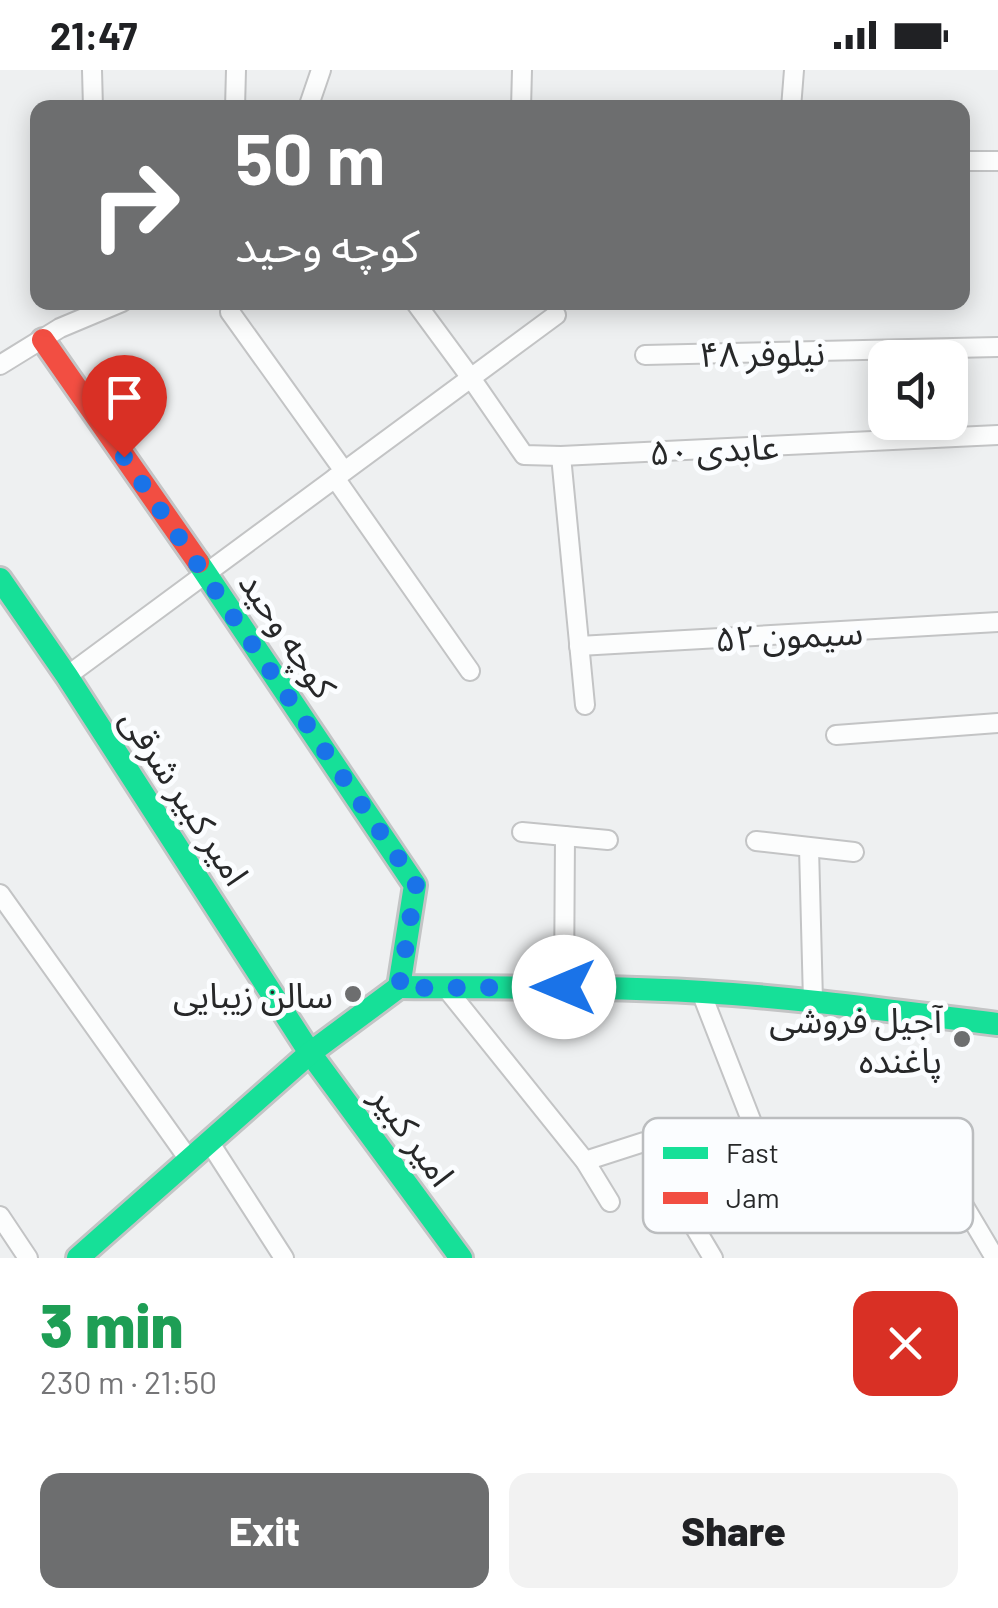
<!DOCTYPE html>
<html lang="en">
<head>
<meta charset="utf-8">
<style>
  :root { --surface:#fff; --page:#f2f2f2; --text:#202124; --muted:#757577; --accent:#6d6e6f }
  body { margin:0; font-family:Barlow,"Noto Sans Arabic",sans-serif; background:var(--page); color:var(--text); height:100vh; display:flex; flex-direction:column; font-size:38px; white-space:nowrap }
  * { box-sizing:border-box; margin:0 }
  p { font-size:32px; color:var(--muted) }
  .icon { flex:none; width:55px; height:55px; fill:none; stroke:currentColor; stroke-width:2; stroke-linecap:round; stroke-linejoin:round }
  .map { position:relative; height:1188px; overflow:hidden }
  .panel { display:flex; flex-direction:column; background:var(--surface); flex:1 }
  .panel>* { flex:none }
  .guide { position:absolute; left:30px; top:30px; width:940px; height:210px; border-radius:20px; box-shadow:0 5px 25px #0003; background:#6d6e6f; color:#fff; overflow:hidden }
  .tools { position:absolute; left:868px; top:270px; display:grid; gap:20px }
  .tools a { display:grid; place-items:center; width:100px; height:100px; border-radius:20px; background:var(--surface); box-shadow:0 5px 25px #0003; font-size:50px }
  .pin { position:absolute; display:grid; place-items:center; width:85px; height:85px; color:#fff; margin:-102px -42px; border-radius:50% 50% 50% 0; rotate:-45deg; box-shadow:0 0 10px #0007 }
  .pin .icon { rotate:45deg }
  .me { position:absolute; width:110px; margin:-55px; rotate:270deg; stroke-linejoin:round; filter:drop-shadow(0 0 8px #0008) }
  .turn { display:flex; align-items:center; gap:35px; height:210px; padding:0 40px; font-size:45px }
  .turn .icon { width:130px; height:130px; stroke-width:2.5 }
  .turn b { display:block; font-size:70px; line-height:85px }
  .round { display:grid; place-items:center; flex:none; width:105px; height:105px; border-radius:20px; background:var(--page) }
  .summary { display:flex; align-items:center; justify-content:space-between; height:170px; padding:0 40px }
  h1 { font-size:60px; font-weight:800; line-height:75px; color:#1e9e55 }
  .action { display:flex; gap:20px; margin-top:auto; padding:20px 40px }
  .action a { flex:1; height:115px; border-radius:20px; background:var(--accent); color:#fff; font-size:40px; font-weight:800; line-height:115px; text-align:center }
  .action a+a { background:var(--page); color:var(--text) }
  .status { display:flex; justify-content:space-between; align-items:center; height:70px; padding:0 50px; background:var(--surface); direction:ltr }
  .status svg { height:28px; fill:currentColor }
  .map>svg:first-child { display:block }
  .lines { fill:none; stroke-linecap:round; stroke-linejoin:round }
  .street-casing { stroke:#c3c4c5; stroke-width:22 }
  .fast-casing { stroke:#c3c4c5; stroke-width:28 }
  .jam-casing { stroke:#c3c4c5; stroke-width:28 }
  .street { stroke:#fcfdfd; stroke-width:18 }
  .fast { stroke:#16e098; stroke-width:22 }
  .jam { stroke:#f24e42; stroke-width:22 }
  .route { stroke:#1a73e8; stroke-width:18; stroke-dasharray:0 32.4 }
  .poi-dot { fill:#6d6e6f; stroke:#fbfdff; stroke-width:4 }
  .labels { text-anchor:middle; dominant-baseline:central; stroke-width:10; stroke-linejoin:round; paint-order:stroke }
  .street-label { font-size:35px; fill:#272829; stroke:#fbfdff }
  .poi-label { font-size:35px; fill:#272829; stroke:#fbfdff; text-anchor:end }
  .key { fill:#fbfdff; stroke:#bbbdbf; stroke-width:2.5 }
  .key-label { font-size:28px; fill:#272829 }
</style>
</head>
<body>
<div class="status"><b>21:47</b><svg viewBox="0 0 49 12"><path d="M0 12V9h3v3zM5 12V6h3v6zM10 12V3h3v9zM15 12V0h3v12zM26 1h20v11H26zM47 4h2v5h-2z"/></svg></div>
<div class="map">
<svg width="998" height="1188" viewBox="0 0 998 1188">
  <rect width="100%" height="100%" fill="#eef0f1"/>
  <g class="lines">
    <g class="street-casing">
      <g id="street">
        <polyline points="92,0 93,38"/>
        <polyline points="235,38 236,0"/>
        <polyline points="308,38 321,0"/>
        <polyline points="521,38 522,0"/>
        <polyline points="791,38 794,0"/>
        <polyline points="962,91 998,91"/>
        <polyline points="415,232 471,308 524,385 561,386 998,365"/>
        <polyline points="230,242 344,401"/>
        <polyline points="645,285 998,277"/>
        <polyline points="0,295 60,258 122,232"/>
        <polyline points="561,386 585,635"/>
        <polyline points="335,408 470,601"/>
        <polyline points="579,576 998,552"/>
        <polyline points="67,606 556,245"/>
        <polyline points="836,665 998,653"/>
        <polyline points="522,762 608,770"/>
        <polyline points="756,771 854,782"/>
        <polyline points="809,778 813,931"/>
        <polyline points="0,824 190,1091"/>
        <polyline points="564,917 565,766"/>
        <polyline points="446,918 585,1091 610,1132"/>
        <polyline points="701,922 758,1068"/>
        <polyline points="935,1067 954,1119 995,1188"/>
        <polyline points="210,1073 284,1188"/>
        <polyline points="585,1091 644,1072"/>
        <polyline points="0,1146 28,1188"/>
        <polyline points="688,1146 713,1188"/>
      </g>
    </g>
    <g class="fast-casing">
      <g id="fast">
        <polyline points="198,492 415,815 399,917"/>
        <polyline points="0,509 67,606 310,983 461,1188"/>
        <path d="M 399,917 C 500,918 602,916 703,922 C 802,928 900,942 998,954"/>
        <polyline points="78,1188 310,983 399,917"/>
      </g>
    </g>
    <g class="jam-casing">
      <polyline id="jam" points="43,270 198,492"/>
    </g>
    <use href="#street" class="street"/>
    <use href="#fast" class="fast"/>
    <use href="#jam" class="jam"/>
  </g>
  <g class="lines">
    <polyline class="route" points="124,387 416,814 399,918 564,917"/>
  </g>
  <g class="poi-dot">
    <circle cx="353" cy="924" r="10"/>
    <circle cx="962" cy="969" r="10"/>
  </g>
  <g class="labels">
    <g class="street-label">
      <text transform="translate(762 282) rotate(-1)">نیلوفر ۴۸</text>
      <text transform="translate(714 378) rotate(-3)">عابدی ۵۰</text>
      <text transform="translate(289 564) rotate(56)">کوچه وحید</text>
      <text transform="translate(789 564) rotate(-3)">سیمون ۵۲</text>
      <text transform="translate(186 726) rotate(57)">امیر کبیر شرقی</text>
      <text transform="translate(414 1065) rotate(54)">امیر کبیر</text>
    </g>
    <g class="poi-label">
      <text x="333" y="924">سالن زیبایی</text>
      <text x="942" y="949">آجیل فروشی<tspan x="942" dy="40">پاغنده</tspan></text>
    </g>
  </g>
  <rect x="643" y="1048" width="330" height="115" rx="15" class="key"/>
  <rect x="663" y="1077" width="45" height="12" fill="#16e098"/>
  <rect x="663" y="1122" width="45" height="12" fill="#f24e42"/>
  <g class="key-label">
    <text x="726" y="1093">Fast</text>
    <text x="726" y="1138">Jam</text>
  </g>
</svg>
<div class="tools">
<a><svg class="icon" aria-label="sound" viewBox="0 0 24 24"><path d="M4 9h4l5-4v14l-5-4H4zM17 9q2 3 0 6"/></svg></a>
</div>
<div class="pin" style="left:124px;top:387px;background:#d93025"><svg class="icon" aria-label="arrive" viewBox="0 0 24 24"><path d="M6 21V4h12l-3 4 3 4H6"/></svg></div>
<svg class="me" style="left:564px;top:917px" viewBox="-20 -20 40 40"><circle r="19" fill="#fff"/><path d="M0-13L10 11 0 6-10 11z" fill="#1a73e8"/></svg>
<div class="guide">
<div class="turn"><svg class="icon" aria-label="right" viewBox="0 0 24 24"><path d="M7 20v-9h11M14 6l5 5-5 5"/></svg><div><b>50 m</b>کوچه وحید</div></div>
</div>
</div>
<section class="panel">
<div class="summary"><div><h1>3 min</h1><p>230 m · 21:50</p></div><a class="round" style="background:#d93025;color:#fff"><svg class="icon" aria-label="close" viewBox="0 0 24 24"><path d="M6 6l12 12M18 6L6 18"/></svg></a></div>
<div class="action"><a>Exit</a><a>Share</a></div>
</section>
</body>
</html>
